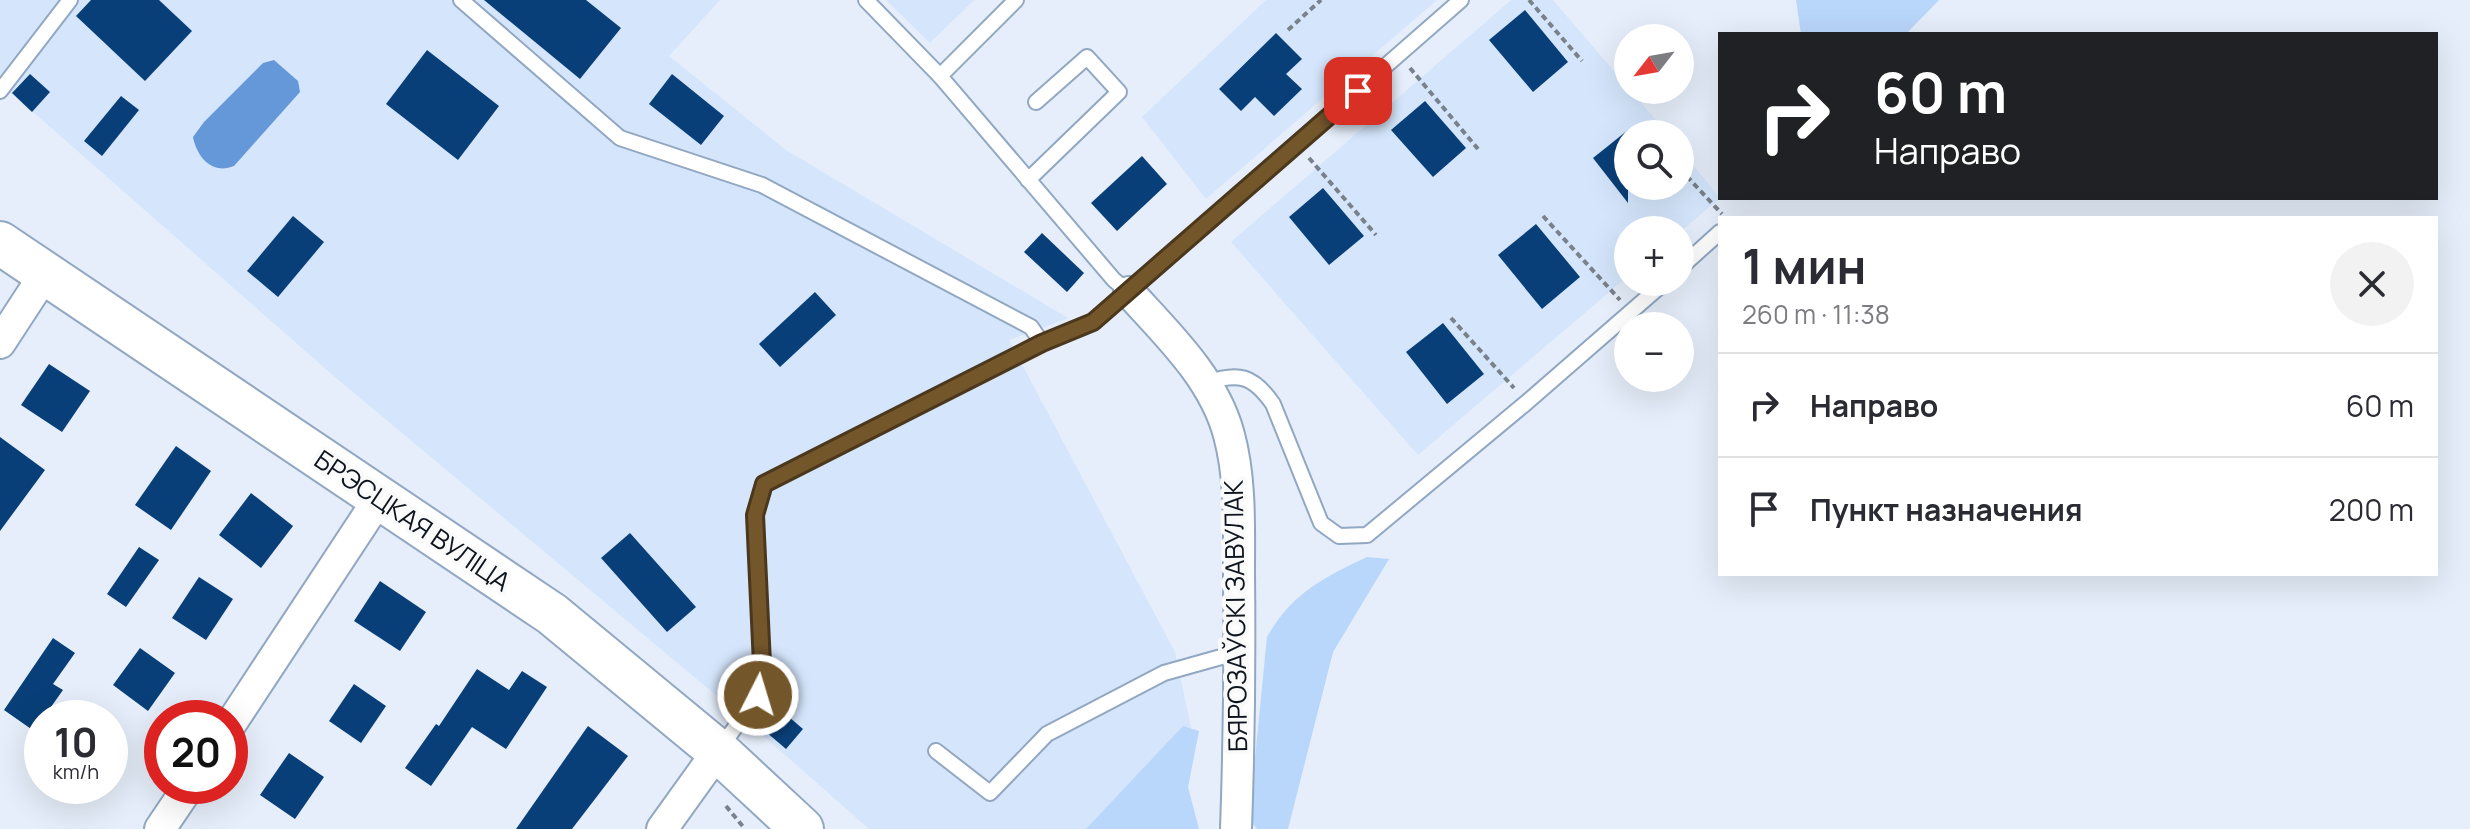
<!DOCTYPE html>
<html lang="ru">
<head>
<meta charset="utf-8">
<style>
  :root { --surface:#fff; --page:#f2f2f3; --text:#2b2b33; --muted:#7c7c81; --line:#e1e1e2 }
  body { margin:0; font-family:Manrope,sans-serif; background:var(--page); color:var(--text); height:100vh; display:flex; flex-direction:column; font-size:30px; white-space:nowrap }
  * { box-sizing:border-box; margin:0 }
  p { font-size:26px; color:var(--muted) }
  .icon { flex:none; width:44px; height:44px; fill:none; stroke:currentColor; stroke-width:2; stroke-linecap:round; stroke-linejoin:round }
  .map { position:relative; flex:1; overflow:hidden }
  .panel { position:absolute; left:1718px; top:216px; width:720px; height:360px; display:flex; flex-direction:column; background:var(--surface); border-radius:0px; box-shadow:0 8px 32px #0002 }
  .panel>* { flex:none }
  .guide { position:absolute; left:1718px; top:32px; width:720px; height:168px; border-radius:0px; box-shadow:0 8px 32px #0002; background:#202124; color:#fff; overflow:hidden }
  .needle { width:52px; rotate:239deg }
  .controls { position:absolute; left:1614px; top:24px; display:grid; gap:16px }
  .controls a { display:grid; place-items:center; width:80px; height:80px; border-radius:50%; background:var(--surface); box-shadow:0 8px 32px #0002; font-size:40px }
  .speed { position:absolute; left:24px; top:700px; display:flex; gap:16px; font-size:40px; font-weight:700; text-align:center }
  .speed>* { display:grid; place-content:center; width:104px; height:104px; border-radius:50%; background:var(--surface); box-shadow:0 8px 32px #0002; line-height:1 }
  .speed small { font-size:20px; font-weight:400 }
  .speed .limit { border:12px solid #d22; background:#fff; color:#111 }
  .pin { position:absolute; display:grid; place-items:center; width:68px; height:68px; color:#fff; margin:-34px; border-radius:16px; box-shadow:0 4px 12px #0006 }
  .me { position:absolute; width:88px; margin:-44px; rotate:5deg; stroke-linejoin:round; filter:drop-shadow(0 0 6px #0008) }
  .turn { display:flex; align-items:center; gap:28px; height:168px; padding:0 24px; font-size:36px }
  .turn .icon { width:104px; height:104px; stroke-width:2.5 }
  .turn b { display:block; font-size:56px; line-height:68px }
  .round { display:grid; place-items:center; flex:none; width:84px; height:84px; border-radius:42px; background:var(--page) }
  .overview { display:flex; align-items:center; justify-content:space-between; height:136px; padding:0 24px }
  h1 { font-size:48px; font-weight:700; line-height:60px }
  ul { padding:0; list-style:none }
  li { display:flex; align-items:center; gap:24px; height:104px; padding:0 24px; border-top:2px solid var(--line) }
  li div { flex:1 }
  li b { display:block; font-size:30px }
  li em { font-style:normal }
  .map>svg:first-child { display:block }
  .built { fill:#d5e6fc }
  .green { fill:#b9d6fb }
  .water { fill:#6598d9 }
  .building { fill:#093f78 }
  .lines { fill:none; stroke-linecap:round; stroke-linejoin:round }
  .lane-casing { stroke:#91a7c2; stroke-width:18 }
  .street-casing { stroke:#91a7c2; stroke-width:34 }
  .secondary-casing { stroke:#91a7c2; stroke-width:46 }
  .path { stroke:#79818c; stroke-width:4; stroke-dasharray:6 4; stroke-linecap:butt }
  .lane { stroke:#fff; stroke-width:14 }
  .street { stroke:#fff; stroke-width:30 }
  .secondary { stroke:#fff; stroke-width:42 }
  .route-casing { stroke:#4b381c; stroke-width:20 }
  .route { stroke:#74562b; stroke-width:14 }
  .labels { text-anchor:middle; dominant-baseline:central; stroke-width:8; stroke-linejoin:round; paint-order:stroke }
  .street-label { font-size:26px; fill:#0e151f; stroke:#fafafa }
</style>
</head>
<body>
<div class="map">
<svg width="2470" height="829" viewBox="0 0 2470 829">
  <rect width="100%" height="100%" fill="#e5eefa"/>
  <g class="built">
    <polygon points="0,0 720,0 669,56 786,150 1068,318 1009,340 1175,652 1195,746 1127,829 869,829 742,717 335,377 0,83"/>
    <polygon points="886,0 974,0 930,43"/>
    <polygon points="1266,0 1437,0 1206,199 1142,117"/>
    <polygon points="1511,0 1553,0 1668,134 1628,134 1628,186 1680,186 1680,149 1720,198 1680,232 1628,230 1628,276 1418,455 1231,242"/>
  </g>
  <g class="green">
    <polygon points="1796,0 1939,0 1906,34 1801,34"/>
    <path d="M 1367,557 L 1389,559 L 1333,652 L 1288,829 L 1257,829 L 1249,819 L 1267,637 C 1292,593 1323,578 1367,557 Z"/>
    <polygon points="1183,726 1199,731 1188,787 1199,829 1086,829"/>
  </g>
  <path class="water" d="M 274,60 L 298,81 L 300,92 L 234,166 C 213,175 197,158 193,137 L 204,122 L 263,63 Z"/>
  <g class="building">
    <polygon points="91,0 159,0 192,31 145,81 76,16"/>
    <polygon points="484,0 586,0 621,28 580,79"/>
    <polygon points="1525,10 1568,62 1533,92 1489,40"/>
    <polygon points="1276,33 1302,59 1286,74 1302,89 1274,116 1255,97 1241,111 1219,89"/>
    <polygon points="427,50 499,106 458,160 386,104"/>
    <polygon points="30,74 50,92 32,112 12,93"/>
    <polygon points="672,74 724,116 701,145 649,104"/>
    <polygon points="121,96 139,110 102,156 84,141"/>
    <polygon points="1425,101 1466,148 1433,177 1391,130"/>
    <polygon points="1628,130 1628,203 1593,158"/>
    <polygon points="1142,156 1167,184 1117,231 1091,203"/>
    <polygon points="1323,188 1364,236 1329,265 1289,217"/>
    <polygon points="293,216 324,242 278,297 247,271"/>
    <polygon points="1536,224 1580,277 1542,309 1498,255"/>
    <polygon points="1042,233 1084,273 1067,292 1024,252"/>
    <polygon points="815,292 836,315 780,367 759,344"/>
    <polygon points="1443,323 1484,374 1447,404 1406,352"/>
    <polygon points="49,364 90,391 62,432 21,405"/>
    <polygon points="0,437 45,470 0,531"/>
    <polygon points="176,446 211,471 171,530 135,505"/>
    <polygon points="251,493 293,526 261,568 219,535"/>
    <polygon points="630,533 696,607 667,632 601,558"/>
    <polygon points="139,547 159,560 126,607 107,594"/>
    <polygon points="199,577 233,599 206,640 172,618"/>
    <polygon points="380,581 426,612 400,651 354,621"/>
    <polygon points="53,638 75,653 53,684 63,690 34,731 4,710"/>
    <polygon points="140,648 175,673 148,711 113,685"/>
    <polygon points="477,669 509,690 522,671 547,687 506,749 472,727 431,786 405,768 436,724 439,726"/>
    <polygon points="354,684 386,706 361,743 329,721"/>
    <polygon points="768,699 803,729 786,749 752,720"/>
    <polygon points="588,726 628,756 572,829 516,829"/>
    <polygon points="289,753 324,777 295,819 260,795"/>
  </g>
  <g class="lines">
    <g class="lane-casing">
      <g id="lane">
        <polyline points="461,0 620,138 762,185 1031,327 1042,343 1093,322 1461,0"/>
        <polyline points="866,0 940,76 1114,280 1129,292"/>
        <polyline points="940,76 1016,0"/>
        <polyline points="0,91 70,0"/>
        <polyline points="1028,180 1119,92 1087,57 1036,102"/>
        <polyline points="1680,268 1720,232"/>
        <path d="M 1206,383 C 1238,372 1253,375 1273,404 L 1321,523 L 1339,536 L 1367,535 L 1526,403 L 1665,282"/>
        <polyline points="719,750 758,695 762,664 755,515 764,484 1042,343"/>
        <polyline points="936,751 990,793 1047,734 1164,673 1239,652"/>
      </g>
    </g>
    <g class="street-casing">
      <g id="street">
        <path d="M 1129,292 C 1167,334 1214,378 1229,435 C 1241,479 1239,529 1239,574 C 1240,659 1239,744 1236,829"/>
        <polyline points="0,343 45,274"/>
        <polyline points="230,725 380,497"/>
        <polyline points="160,829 189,786"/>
        <polyline points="662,829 718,751"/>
      </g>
    </g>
    <g class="secondary-casing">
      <polyline id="secondary" points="0,243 552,614 718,751 802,829"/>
    </g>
    <g class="path">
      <polyline points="1529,0 1582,61"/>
      <polyline points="1288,30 1321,0"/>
      <polyline points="1410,68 1478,149"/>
      <polyline points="1641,129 1646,134"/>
      <polyline points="1309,158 1376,235"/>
      <polyline points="1680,169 1722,214"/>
      <polyline points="1543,216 1620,300"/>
      <polyline points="1451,318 1514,388"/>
      <polyline points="726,806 745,829"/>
    </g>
    <use href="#lane" class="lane"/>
    <use href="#street" class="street"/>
    <use href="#secondary" class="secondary"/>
  </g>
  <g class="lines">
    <g class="route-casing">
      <polyline id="route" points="758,695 762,664 755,515 764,484 1042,343 1093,322 1358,91"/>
    </g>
    <use href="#route" class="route"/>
  </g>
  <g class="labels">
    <g class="street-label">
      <text transform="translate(413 520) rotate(34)">БРЭСЦКАЯ ВУЛІЦА</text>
      <text transform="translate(1235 616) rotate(-91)">БЯРОЗАЎСКІ ЗАВУЛАК</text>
    </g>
  </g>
</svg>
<div class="controls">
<a><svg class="needle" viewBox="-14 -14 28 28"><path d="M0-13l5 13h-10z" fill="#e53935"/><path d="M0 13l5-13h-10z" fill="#7c7c81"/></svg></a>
<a><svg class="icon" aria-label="search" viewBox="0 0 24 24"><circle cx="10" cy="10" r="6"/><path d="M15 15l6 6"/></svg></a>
<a>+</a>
<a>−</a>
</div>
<div class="speed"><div>10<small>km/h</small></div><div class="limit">20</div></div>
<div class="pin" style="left:1358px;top:91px;background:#d93025"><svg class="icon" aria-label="arrive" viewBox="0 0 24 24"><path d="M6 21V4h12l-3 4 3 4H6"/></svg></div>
<svg class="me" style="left:758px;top:695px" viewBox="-20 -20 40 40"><circle r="17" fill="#74562b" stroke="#fff" stroke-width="3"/><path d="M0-11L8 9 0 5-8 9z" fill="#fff"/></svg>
<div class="guide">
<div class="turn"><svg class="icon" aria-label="right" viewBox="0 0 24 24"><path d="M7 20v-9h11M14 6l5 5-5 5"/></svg><div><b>60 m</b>Направо</div></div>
</div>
<section class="panel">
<div class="overview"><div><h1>1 мин</h1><p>260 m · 11:38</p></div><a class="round"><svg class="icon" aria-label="close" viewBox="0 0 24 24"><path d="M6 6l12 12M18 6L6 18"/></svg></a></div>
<ul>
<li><svg class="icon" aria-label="right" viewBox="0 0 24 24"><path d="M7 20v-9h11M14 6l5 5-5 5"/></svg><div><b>Направо</b></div><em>60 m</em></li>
<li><svg class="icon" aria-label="arrive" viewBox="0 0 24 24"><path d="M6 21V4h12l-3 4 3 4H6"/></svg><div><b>Пункт назначения</b></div><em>200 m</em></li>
</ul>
</section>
</div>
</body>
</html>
